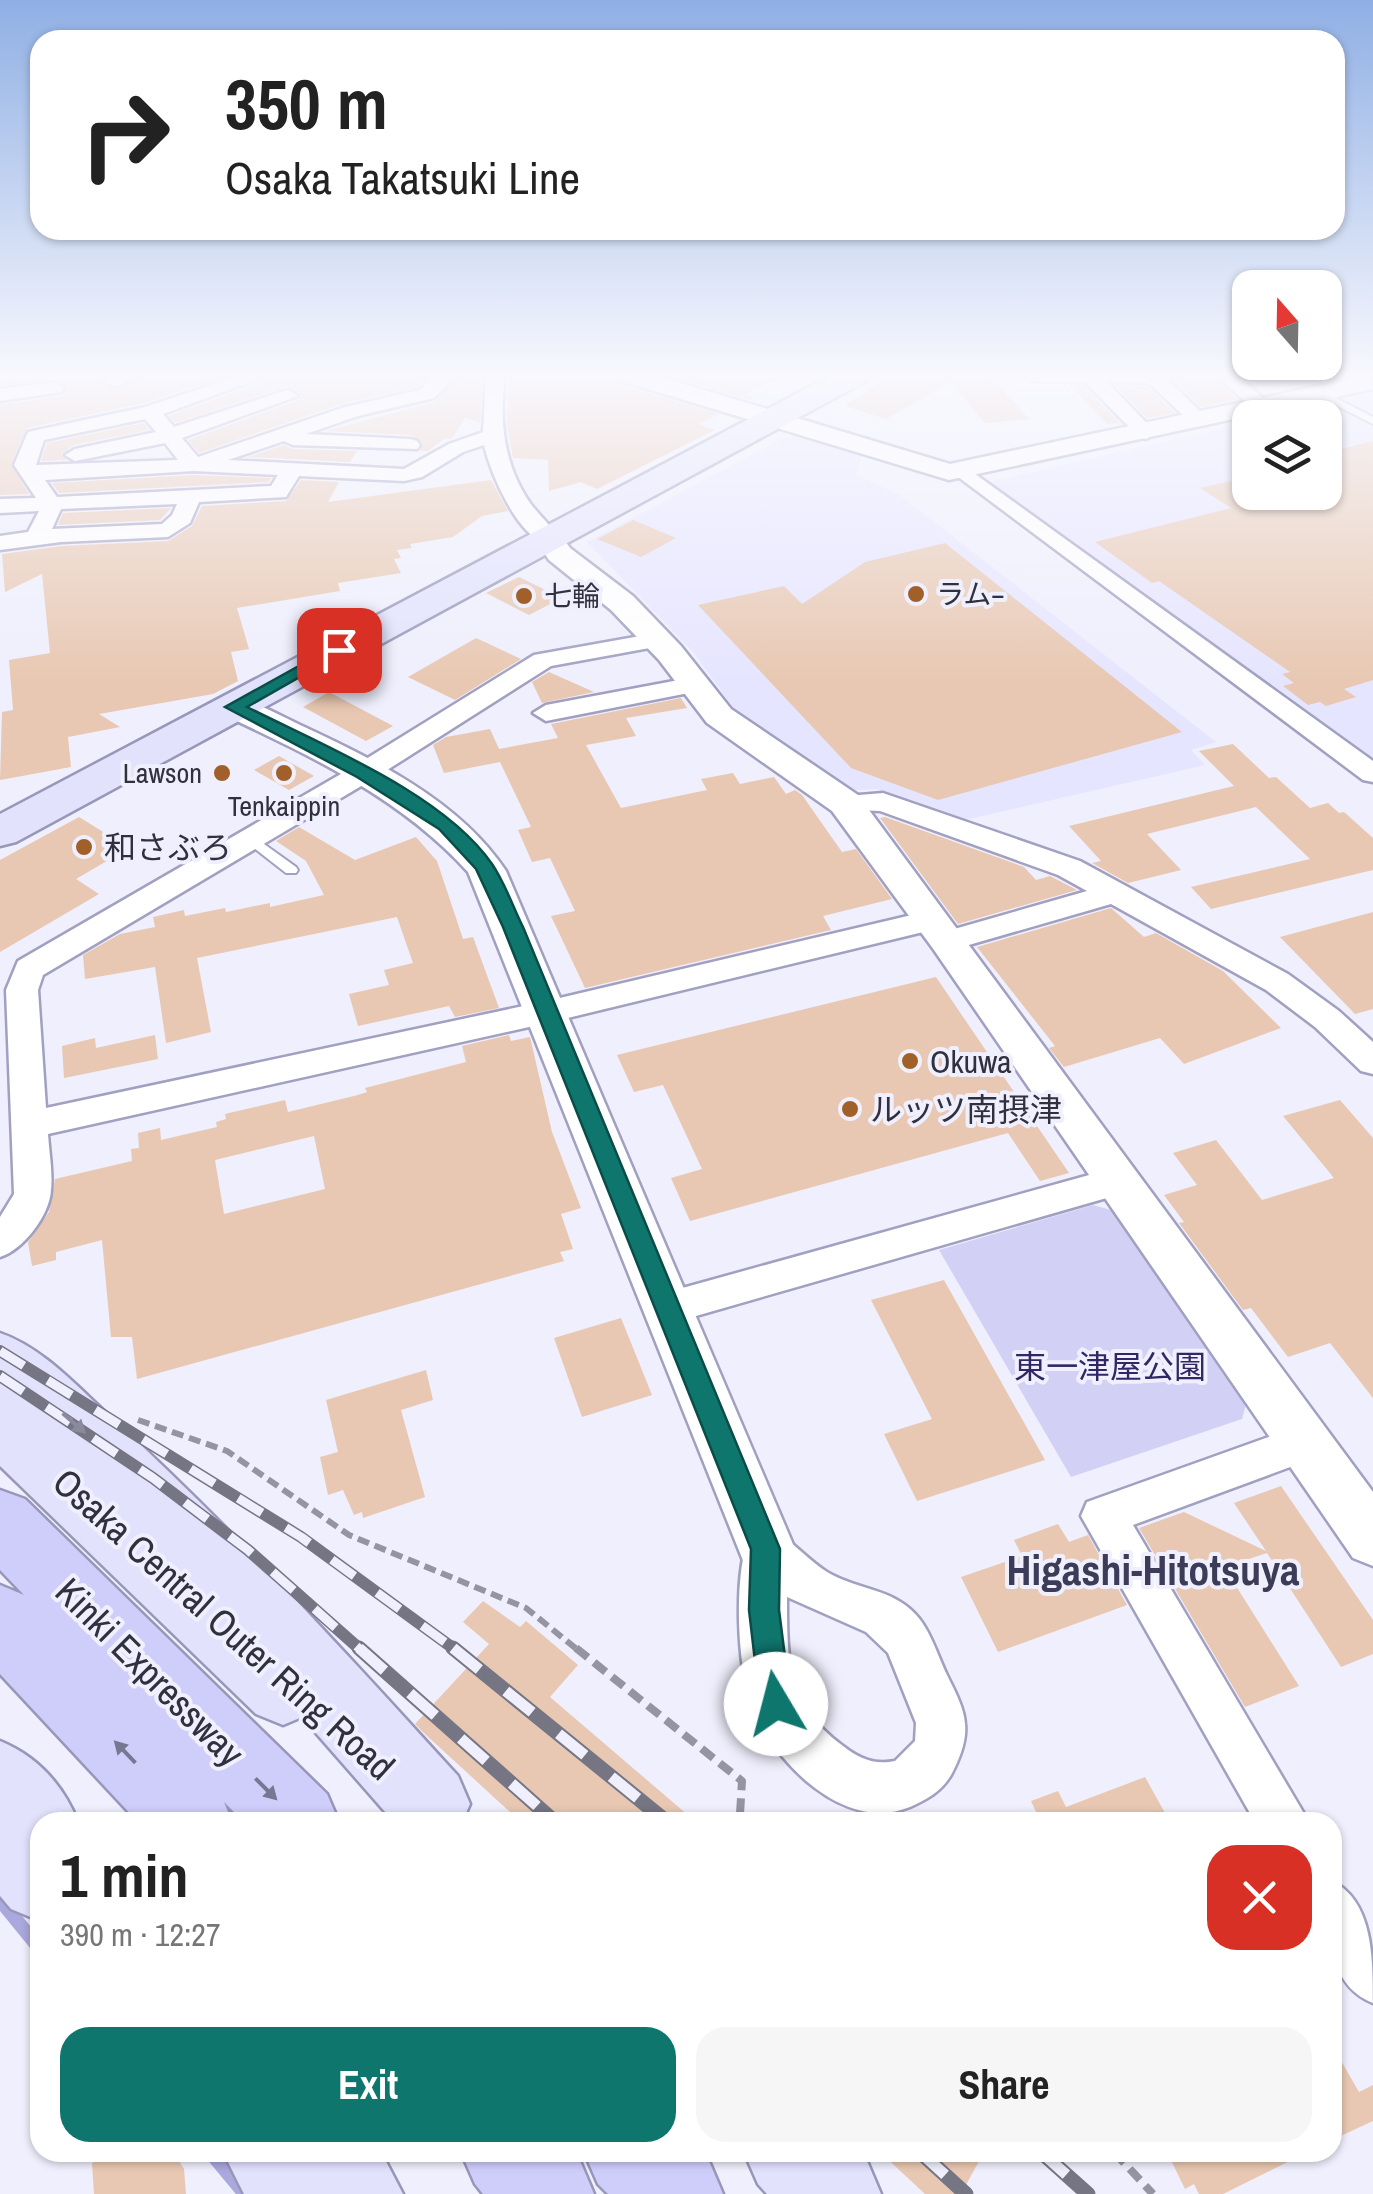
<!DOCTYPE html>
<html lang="en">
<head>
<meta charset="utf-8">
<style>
  :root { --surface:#fff; --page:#f6f6f6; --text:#222; --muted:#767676; --accent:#0f766e }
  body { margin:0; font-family:"Archivo Narrow","Noto Sans JP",sans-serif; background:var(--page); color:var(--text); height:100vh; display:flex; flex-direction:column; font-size:38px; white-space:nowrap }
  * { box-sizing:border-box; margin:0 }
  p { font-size:32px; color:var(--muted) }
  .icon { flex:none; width:55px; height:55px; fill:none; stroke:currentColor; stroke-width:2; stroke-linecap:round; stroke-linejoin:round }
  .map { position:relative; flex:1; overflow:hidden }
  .details { position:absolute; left:30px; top:1812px; width:1312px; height:350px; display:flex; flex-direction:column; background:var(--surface); border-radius:30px; box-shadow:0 2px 8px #0004 }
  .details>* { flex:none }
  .hud { position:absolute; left:30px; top:30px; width:1315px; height:210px; border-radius:30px; box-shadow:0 2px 8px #0004; background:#fff; color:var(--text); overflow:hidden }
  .needle { width:65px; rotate:340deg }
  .buttons { position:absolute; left:1232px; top:270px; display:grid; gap:20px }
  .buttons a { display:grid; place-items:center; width:110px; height:110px; border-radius:20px; background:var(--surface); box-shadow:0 2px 8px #0004; font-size:50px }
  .pin { position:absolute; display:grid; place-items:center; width:85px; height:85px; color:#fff; margin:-42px; border-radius:20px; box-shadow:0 5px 15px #0006 }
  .me { position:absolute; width:110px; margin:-55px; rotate:352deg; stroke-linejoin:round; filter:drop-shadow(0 0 8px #0008) }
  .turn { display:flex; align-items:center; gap:35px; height:210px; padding:0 30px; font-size:45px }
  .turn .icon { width:130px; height:130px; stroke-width:2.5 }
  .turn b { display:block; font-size:70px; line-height:85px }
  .round { display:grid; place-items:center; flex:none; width:105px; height:105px; border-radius:30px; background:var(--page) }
  .overview { display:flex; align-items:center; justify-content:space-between; height:170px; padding:0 30px }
  h1 { font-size:60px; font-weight:800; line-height:75px }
  .action { display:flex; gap:20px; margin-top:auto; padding:20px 30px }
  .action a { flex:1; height:115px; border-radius:30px; background:var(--accent); color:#fff; font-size:40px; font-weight:800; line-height:115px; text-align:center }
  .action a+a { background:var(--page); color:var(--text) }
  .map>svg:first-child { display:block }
  .built { fill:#e6e5ff }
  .green { fill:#d2d1f5 }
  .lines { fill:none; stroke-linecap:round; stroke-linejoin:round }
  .stream { stroke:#aaa8dd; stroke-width:14 }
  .building { fill:#e8c8b2; fill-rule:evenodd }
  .service-casing { stroke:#a1a0c1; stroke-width:4 }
  .minor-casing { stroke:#a1a0c1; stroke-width:5 }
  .tertiary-casing { stroke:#a1a0c1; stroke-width:5 }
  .primary-casing { stroke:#9897b9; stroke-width:5 }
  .motorway-casing { stroke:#9897b9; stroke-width:5 }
  .path-far1 { stroke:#9594a2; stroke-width:6; stroke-dasharray:12 6; stroke-linecap:butt }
  .path { stroke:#9594a2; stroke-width:8; stroke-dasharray:15 8; stroke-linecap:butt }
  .service { fill:#fff; fill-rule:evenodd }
  .minor { fill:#fff; fill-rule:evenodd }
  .tertiary { fill:#fff; fill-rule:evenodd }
  .primary { fill:#e2e2fd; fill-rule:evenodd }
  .motorway { fill:#cfcefb; fill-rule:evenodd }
  .rail-far1-casing { stroke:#757583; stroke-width:12 }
  .rail-casing { stroke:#757583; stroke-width:15 }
  .rail-far1 { stroke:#efeffd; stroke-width:9; stroke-dasharray:28; stroke-linecap:butt }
  .rail { stroke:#efeffd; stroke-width:11; stroke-dasharray:34; stroke-linecap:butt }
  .oneway { fill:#8a899e }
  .oneway2 { fill:#787793 }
  .route { fill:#0f766e; stroke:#0a4d48; stroke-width:2.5 }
  .poi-dot { fill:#a1602a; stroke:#efeffd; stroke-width:4 }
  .labels { text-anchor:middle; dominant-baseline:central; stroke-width:8; stroke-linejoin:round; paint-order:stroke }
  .far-poi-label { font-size:28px; fill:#31303e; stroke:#efeffd; text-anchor:start }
  .poi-label { font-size:32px; fill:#31303e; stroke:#efeffd; text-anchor:start }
  .park-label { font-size:32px; fill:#312765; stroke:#efeffd }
  .near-street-label { font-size:38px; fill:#31303e; stroke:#efeffd }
  .near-neighbourhood-label { font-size:42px; font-weight:bold; fill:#3d3c58; stroke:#efeffd }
</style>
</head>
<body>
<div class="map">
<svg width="1373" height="2194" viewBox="0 0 1373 2194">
  <rect width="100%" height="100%" fill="#efeffd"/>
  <g class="built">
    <polygon points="1373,393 1373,766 986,483 1250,422 1250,492 1325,492 1325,418 1268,417"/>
    <polygon points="798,436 862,455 856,475 900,495 1216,742 1191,750 1205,765 965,820 878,789 853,790 829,778 739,716 694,653 587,542 784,438"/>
  </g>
  <polygon class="green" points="1093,1205 1111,1210 1246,1404 1242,1419 1071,1477 939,1250"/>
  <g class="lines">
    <g class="stream">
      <polyline points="0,1900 40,1949"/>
      <polyline points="210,2152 245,2194"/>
    </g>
  </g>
  <g class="building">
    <polygon points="0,375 107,375 103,384 117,390 144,375 230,375 144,403 27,428 11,464 29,494 0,495 0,405 62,396 68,387 54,378 0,385"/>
    <polygon points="261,375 431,375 418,387 344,403 199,453 188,440 299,400 302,395 287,386 175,423 169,416 260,383"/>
    <polygon points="461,375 482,375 480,423 465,418 452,439 445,438 428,451 420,451 423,443 411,435 326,431 435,402"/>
    <polygon points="611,375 617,384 719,414 698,424 715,430 597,489 581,482 549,491 548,460 513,458 507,425 509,376"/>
    <polygon points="668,375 784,375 745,395 753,398 750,400"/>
    <polygon points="902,375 989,375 1029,419 985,423 951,382 886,419 845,406 883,380 890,382"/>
    <polygon points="1169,375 1212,375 1237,399 1201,407"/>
    <polygon points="1070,385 1083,386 1120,423 1107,424"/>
    <polygon points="1116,386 1147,387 1175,413 1147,418"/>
    <polygon points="144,423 149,430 74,445 61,454 66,460 41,461 47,443"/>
    <polygon points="1373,441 1373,680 1344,689 1356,697 1326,706 1320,702 1308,705 1283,686 1294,683 1282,674 1290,672 1159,581 1152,583 1095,542 1231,508 1200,488 1250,477 1250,492 1325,492 1325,453"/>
    <polygon points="284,445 293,449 357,451 350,462 248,457"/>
    <polygon points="194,475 271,478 269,482 59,493 52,483"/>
    <polygon points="301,480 339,482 328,502 491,480 508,511 482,516 453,537 410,544 412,548 397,550 401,558 394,559 401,573 338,583 340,591 237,608 249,649 231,652 238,681 213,694 99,714 120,727 68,737 71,767 0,780 2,712 13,710 9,660 50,653 42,574 5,592 2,554 61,546 168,541 192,526 202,506 286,501"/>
    <polygon points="171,508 160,520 58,525 63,513"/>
    <polygon points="633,520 676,538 641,557 597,539"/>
    <polygon points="945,543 1182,732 938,800 851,768 698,605 784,586 802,604 865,562"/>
    <polygon points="519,577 562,598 529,615 486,593"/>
    <polygon points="476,638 521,659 455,700 408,677"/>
    <polygon points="549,672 594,692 542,703 532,682"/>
    <polygon points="329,692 393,726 366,741 303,707"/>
    <polygon points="681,698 687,708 626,718 636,736 586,745 621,808 707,790 701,779 733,773 740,784 774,777 786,794 795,790 802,795 842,852 856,849 892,899 823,916 831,930 585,988 551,916 575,911 550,858 532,862 518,830 531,827 500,762 444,773 433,745 446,737 490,729 499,749 558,738 551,724"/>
    <polygon points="1233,744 1269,778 1276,777 1310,808 1328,803 1339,813 1344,812 1373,838 1373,870 1211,909 1191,887 1310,859 1256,807 1147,834 1181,870 1128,883 1092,863 1101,861 1069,826 1234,786 1199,751"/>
    <polygon points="279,756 314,776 289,790 254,770"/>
    <polygon points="79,817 129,848 76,879 99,894 0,952 0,860"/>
    <polygon points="885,817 1024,867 1036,880 1050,876 1077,890 958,924 880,818"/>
    <polygon points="299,827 355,860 416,837 437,861 463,939 473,937 499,1008 455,1017 449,1006 358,1026 349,994 389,985 384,970 413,963 397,917 197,958 211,1032 166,1043 155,967 85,979 83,955 120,934 155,927 153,917 184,910 185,916 225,908 226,912 270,903 270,907 324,895 306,861 276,841"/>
    <polygon points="1111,908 1144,937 1156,933 1223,971 1281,1028 1184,1064 1160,1038 1064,1067 1049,1048 1055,1046 977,947"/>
    <polygon points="1373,912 1373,1009 1355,1014 1280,937"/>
    <polygon points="936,977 1069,1173 1040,1181 1008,1133 690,1221 671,1178 702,1169 663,1085 634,1092 617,1055"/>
    <polygon points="155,1035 158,1059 64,1078 62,1046 95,1038 96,1048"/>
    <path d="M 509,1035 L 511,1041 L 530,1037 L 552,1132 L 581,1208 L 561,1214 L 573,1249 L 560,1252 L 564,1261 L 137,1379 L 132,1337 L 111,1337 L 102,1240 L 56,1252 L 56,1260 L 32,1266 L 28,1242 L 49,1212 L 55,1179 L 132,1161 L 131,1149 L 139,1148 L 138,1133 L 160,1128 L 161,1140 L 217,1127 L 216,1122 L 226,1119 L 225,1114 L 285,1100 L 288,1112 L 358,1095 L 367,1092 L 365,1088 L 466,1062 L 462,1046 ZM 314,1136 L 325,1189 L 224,1214 L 215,1160 Z"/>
    <polygon points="1340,1100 1373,1138 1373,1398 1330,1343 1288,1357 1251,1308 1243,1310 1179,1223 1184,1222 1164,1195 1197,1185 1173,1153 1216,1140 1262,1200 1334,1178 1283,1116"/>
    <polygon points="944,1280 1045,1460 917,1501 884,1434 932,1419 871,1300"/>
    <polygon points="621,1318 652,1395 582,1417 554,1338"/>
    <polygon points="426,1370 433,1400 401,1410 425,1497 363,1518 362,1512 354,1515 343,1490 328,1495 320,1457 338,1452 326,1400"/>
    <polygon points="1281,1486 1373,1620 1373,1654 1341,1667 1267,1553 1224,1567 1299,1686 1245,1707 1139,1528 1184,1512 1266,1551 1234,1503"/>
    <polygon points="1058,1524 1069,1542 1088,1535 1127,1605 998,1652 961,1577 1022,1556 1014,1540"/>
    <polygon points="483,1601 520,1627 526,1621 578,1665 550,1697 696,1822 521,1822 426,1735 415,1724 489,1644 463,1622"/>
    <polygon points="1145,1777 1170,1822 1032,1822 1039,1818 1031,1801 1058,1791 1066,1807"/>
    <polygon points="1332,2045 1359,2092 1373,2085 1373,2121 1332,2140"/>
    <polygon points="118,2152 173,2152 184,2169 186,2194 94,2194 92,2163"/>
    <polygon points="880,2152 984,2152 961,2194 925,2194"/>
    <polygon points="1167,2152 1308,2152 1223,2194 1199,2194 1194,2184 1185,2189"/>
  </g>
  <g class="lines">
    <g class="service-casing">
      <g id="service">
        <polygon points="1318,392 1324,392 1373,417 1373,424 1318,396"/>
        <polygon points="250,834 296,867 298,870 296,873 286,873 245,841 245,835"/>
      </g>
    </g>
    <g class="minor-casing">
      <g id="minor">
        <polygon points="113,375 140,375 115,387 105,381"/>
        <path d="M 242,375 L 256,375 L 259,379 L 163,414 L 174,427 L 281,392 L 288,390 L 298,396 L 182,438 L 198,457 L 345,407 L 420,390 L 437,375 L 457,375 L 434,398 L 358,416 L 306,434 L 410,439 L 417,441 L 420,445 L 417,449 L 293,445 L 284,441 L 228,460 L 404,469 L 449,444 L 483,432 L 486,375 L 505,375 C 499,420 503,464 530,503 C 539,515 551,526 560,538 L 549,545 C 517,537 491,474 484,445 L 463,452 L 422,477 L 404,481 L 299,476 L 286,497 L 199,502 L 190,523 L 168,537 L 61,542 L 0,550 L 0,536 L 28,532 L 39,511 L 0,513 L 0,499 L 36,498 L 14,465 L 28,432 L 145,407 ZM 145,419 L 156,432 L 75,449 L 65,455 L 75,461 L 165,443 L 178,460 L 36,465 L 44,440 ZM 194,471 L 278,475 L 271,486 L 57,497 L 45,480 ZM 177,504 L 172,515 L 162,524 L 52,529 L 61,509 Z"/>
        <polygon points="1022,375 1163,375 1210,421 1207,425 1193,425 1149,383 1107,382 1156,433 1146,439 1139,437 1085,382 1031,381"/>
        <polygon points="1216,375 1237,375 1274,408 1264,414 1257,412"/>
        <polygon points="54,382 64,388 61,392 0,401 0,389"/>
        <polygon points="964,466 1373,761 1373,782 1363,780 957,476 953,472 957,468"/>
        <path d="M 657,633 L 669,640 L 666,645 L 551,666 L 373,779 L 43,975 L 38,990 L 46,1108 L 547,1001 L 933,910 L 944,913 L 949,920 L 944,927 L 547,1023 L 48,1134 C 49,1152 53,1172 51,1190 C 50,1215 23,1250 0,1257 L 0,1217 L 14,1194 L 6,990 L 18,961 L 353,767 L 534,655 Z"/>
        <polygon points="695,677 708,685 704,690 546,721 533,713 546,705"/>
        <polygon points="883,793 1080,861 1288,974 1339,1011 1373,1042 1373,1074 1361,1071 1315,1027 1266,990 1111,904 948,951 937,948 932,941 937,934 1087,891 1058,875 880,811 835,809 831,803 835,797"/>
        <polygon points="1118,1167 1131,1171 1136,1181 1131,1191 668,1324 654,1320 648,1308 654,1296 668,1292"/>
        <polygon points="1305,1424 1320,1430 1326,1443 1320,1456 1133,1525 1309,1822 1255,1822 1081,1516 1087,1502"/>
        <path d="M 766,1528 C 790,1537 805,1558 827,1572 C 853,1588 886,1588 910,1609 C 929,1625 936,1652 947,1675 C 954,1690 964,1707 965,1724 C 967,1741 959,1760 951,1775 C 941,1792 927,1799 910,1807 C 844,1834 774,1762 752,1706 C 737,1666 733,1574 750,1534 ZM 787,1597 L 866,1632 L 888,1653 L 916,1723 L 915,1741 L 895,1761 C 874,1765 860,1759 843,1746 C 787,1704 787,1664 787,1597 Z"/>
        <path d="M 1332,1881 C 1373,1901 1373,1958 1373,2003 C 1323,1983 1332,1926 1332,1881 Z"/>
      </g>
    </g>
    <g class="tertiary-casing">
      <g id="tertiary">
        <polygon points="615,375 654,375 950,464 1370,375 1373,389 949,480 618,380"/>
        <polygon points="549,529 559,532 570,548 633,596 681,646 731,709 858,795 1373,1492 1373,1566 1353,1558 934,950 832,811 707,723 659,660 611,610 549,560 534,538 539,532"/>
        <path d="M 234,697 C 256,702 277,714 298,724 C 373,759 459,800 506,871 L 795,1549 L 786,1568 L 766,1576 L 746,1568 L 468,872 C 401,798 311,756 222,714 L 217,707 L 222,700 Z"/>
      </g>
    </g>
    <g class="primary-casing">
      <g id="primary">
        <polygon points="832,375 870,375 866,381 16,842 0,846 0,814"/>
        <path d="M 0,1333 C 44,1348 79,1389 114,1420 C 236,1532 347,1654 458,1776 L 470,1804 L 462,1822 L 394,1822 L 302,1717 L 283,1725 L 256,1714 L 0,1466 Z"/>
        <path d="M 0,1741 C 37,1756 63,1785 78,1822 L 40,1822 L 40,1921 L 11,1909 L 0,1896 Z"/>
        <polygon points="223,2152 381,2152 403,2194 244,2194"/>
        <polygon points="744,2152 858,2152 867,2161 881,2194 767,2194 758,2184"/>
      </g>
    </g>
    <g class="motorway-casing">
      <g id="motorway">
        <polygon points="0,1490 25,1499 327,1794 339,1822 244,1822 224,1802 232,1822 138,1822 0,1674 0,1585 24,1595 0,1570"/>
        <polygon points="461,2152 572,2152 580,2161 594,2194 483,2194 475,2184"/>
        <polygon points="584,2152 699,2152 709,2161 723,2194 608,2194 598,2184"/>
      </g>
    </g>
    <polyline class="path-far1" points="138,1420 227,1451 349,1535 526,1608 579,1651"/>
    <g class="path">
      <polyline points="576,1648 742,1781 740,1814 750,1822"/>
      <polyline points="1114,2152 1153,2194"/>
    </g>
    <use href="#service" class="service"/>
    <use href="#minor" class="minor"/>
    <use href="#tertiary" class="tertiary"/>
    <use href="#primary" class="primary"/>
    <use href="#motorway" class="motorway"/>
    <g class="rail-far1-casing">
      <g id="rail-far1">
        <polyline points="0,1351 301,1537 457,1651"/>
        <polyline points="0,1376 153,1478 248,1550 362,1651"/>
      </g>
    </g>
    <g class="rail-casing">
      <g id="rail">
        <polyline points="359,1648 555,1822"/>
        <polyline points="453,1648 667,1822"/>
        <polyline points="920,2152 966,2194"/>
        <polyline points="1041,2152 1088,2194"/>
      </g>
    </g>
    <use href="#rail-far1" class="rail-far1"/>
    <use href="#rail" class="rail"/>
  </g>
  <defs><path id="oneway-solid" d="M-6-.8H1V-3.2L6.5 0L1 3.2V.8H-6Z" transform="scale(2.5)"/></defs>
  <use class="oneway" href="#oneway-solid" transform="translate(74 1423) rotate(41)"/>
  <g class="oneway2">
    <use href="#oneway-solid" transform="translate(125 1752) rotate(-134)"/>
    <use href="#oneway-solid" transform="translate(266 1789) rotate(45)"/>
  </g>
  <linearGradient id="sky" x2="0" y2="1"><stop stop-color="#8fafe4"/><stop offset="0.55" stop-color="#f8f8fe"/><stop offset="1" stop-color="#f8f8fe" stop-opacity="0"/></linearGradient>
  <rect width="1373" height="682" fill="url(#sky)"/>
  <path class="route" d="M 333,647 L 347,650 L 247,707 C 322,745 444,794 492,864 C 505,883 513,907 523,927 L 780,1549 L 779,1610 L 791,1704 L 787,1715 L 776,1719 L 764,1715 L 760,1704 L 749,1610 L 751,1549 L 503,927 L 476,869 L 439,829 L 357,777 L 225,707 Z"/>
  <g class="poi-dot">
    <circle cx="916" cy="594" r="10"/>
    <circle cx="524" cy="596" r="10"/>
    <circle cx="222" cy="773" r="10"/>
    <circle cx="284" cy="773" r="10"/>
    <circle cx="84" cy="847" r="10"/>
    <circle cx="910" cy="1061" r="10"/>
    <circle cx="850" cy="1109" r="10"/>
  </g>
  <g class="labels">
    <g class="far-poi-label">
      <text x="936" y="594">ラム−</text>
      <text x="544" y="596">七輪</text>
      <text x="202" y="773" text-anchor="end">Lawson</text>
      <text x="284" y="806" text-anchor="middle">Tenkaippin</text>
    </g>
    <g class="poi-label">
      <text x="104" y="847">和さぶろ</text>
      <text x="930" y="1061">Okuwa</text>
      <text x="870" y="1109">ルッツ南摂津</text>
    </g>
    <g class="park-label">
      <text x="1110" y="1366">東一津屋公園</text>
    </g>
    <g class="near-street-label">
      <text transform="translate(224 1624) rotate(42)">Osaka Central Outer Ring Road</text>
      <text transform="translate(150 1672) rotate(45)">Kinki Expressway</text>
    </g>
    <g class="near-neighbourhood-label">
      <text x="1153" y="1570">Higashi-Hitotsuya</text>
    </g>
  </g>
</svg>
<div class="buttons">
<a><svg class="needle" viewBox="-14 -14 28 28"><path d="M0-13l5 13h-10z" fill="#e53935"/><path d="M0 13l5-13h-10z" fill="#767676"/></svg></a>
<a><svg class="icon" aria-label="layers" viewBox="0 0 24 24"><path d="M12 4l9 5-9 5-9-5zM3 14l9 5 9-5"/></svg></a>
</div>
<div class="pin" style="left:339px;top:650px;background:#d93025"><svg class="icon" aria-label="arrive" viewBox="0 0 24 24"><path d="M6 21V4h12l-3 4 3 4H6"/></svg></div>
<svg class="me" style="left:776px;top:1704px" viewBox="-20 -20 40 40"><circle r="19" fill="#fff"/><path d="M0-13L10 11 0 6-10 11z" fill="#0f766e"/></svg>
<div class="hud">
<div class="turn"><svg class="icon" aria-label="right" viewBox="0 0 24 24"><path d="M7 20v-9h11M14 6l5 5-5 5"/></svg><div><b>350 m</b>Osaka Takatsuki Line</div></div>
</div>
<section class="details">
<div class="overview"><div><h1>1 min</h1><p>390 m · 12:27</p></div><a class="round" style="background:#d93025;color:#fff"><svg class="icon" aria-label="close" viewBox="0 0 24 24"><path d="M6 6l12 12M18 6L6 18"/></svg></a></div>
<div class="action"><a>Exit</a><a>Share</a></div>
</section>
</div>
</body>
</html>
